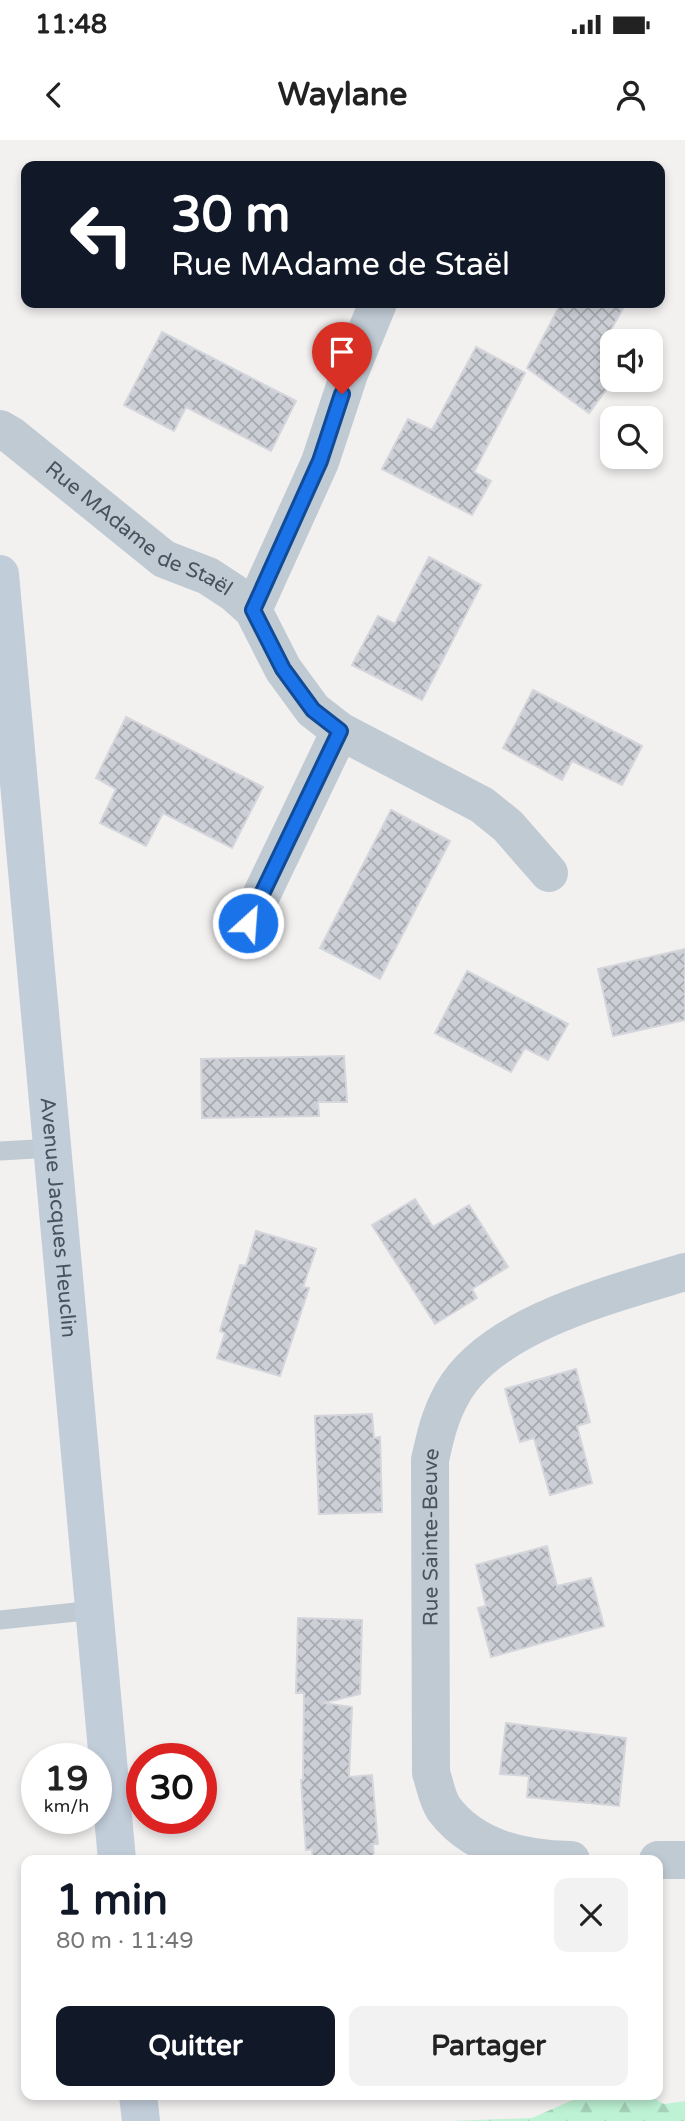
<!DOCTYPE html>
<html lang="fr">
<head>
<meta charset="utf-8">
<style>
  :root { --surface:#fff; --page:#f2f2f2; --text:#222; --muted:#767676; --accent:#111827 }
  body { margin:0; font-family:"Varela Round",sans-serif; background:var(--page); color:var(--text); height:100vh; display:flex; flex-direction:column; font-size:26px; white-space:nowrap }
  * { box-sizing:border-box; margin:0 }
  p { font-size:23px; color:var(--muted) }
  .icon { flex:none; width:38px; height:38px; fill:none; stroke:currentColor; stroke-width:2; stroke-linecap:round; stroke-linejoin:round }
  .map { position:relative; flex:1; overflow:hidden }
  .drawer { position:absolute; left:21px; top:1715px; width:642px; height:245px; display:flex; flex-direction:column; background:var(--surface); border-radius:14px; box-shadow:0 4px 10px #0003 }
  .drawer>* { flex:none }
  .top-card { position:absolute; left:21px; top:21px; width:644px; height:147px; border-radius:14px; box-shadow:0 4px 10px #0003; background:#111827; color:#fff; overflow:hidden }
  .controls { position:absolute; left:600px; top:189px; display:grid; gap:14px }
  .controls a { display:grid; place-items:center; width:63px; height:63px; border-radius:14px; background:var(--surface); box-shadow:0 4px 10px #0003; font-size:35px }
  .speed { position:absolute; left:21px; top:1603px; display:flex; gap:14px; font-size:35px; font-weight:700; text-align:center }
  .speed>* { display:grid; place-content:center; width:91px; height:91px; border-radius:50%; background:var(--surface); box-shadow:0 4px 10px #0003; line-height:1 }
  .speed small { font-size:18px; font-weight:400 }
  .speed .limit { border:10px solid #d22; background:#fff; color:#111 }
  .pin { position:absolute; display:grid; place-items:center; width:60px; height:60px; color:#fff; margin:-72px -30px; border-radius:50% 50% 50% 0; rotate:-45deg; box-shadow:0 0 7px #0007 }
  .pin .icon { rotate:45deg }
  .me { position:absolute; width:77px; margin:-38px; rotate:26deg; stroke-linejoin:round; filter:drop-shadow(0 0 5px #0008) }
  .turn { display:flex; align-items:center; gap:24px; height:147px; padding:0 35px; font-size:32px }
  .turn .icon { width:91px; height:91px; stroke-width:2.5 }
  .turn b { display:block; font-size:49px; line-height:60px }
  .round { display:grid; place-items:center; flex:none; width:74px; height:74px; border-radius:14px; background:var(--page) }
  .headline { display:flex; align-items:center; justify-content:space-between; height:119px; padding:0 35px }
  h1 { font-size:42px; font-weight:800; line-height:52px; color:var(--accent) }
  .primary-button { display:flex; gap:14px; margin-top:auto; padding:14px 35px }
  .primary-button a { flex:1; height:80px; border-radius:14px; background:var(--accent); color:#fff; font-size:28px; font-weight:800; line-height:80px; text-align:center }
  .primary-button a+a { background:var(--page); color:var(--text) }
  .status { display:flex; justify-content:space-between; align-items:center; height:49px; padding:0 35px; background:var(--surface); direction:ltr }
  .status svg { height:19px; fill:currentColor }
  header { display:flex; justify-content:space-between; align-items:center; height:91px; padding:0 35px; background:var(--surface); font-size:32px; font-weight:800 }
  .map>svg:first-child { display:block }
  .forest { fill:url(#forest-firs) }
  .building { fill:url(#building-cross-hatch); stroke:#d4d6dc; stroke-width:2 }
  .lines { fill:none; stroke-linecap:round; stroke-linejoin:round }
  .lane { stroke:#c0cad3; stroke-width:19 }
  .street { stroke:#c0cad3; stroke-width:38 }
  .secondary { stroke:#c2cdda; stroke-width:38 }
  .route-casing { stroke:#114b97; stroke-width:18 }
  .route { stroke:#1a73e8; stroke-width:12 }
  .labels { text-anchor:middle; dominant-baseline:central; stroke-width:5; stroke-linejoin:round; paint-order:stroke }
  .street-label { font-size:21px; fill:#47535f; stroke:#fff }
</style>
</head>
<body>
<div class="status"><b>11:48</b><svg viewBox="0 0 49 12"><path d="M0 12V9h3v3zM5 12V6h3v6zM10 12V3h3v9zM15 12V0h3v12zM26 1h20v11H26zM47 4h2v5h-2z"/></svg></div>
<header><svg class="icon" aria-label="back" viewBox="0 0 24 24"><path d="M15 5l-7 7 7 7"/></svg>Waylane<svg class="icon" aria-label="person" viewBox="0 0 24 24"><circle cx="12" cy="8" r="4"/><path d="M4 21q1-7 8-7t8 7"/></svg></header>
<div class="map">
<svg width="685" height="1981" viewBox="0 0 685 1981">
  <defs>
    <pattern id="forest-firs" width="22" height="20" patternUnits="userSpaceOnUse" patternTransform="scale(1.75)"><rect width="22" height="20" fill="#bdf2d4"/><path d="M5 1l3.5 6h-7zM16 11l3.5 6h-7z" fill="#a4d1b8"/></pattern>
    <pattern id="building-cross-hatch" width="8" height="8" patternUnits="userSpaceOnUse" patternTransform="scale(1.75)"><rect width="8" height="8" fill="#cccfd5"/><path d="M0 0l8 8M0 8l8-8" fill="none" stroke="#a7abb0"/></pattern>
  </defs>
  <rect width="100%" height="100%" fill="#f3f0f0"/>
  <polygon class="forest" points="584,1955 648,1955 664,1964 685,1961 685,1981 450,1981 532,1978"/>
  <g class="building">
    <polygon points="561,163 626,163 612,188 612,242 589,273 527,228"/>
    <polygon points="162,192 296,261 271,311 186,267 174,291 124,265"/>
    <polygon points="476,207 525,233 474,332 491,341 472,375 382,329 408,279 432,290"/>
    <polygon points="429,417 481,445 422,560 352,525 378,476 395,484"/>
    <polygon points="533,550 642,606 622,645 572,621 562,640 503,608"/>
    <polygon points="126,577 263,647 232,708 163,673 146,706 100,683 116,649 96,638"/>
    <polygon points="391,670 450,701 380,839 320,808"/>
    <polygon points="685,809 685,880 613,896 598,829"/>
    <polygon points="467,831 568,884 548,920 525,908 511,932 435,893"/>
    <polygon points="344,916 347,962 318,962 319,976 202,978 201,919"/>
    <polygon points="415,1059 433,1087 469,1065 508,1127 472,1149 477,1158 435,1184 372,1085"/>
    <polygon points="256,1091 316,1109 303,1147 309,1148 280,1236 217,1218 225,1193 220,1191 240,1125 246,1126"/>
    <polygon points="576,1229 590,1282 577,1286 592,1343 550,1355 534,1298 520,1302 505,1249"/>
    <polygon points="372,1274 374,1298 380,1297 382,1372 319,1374 315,1276"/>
    <polygon points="547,1406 557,1446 591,1438 604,1486 491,1517 478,1468 486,1466 476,1425"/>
    <polygon points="298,1478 362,1480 360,1554 323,1563 352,1567 349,1637 372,1635 378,1704 373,1704 374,1720 313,1720 312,1709 306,1710 301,1640 303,1640 304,1553 296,1553"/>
    <polygon points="506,1583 626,1598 619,1666 527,1657 529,1636 500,1634"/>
  </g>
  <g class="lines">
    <g class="lane">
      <polyline points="0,1011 53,1008"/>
      <polyline points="0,1480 95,1470"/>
    </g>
    <g class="street">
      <path id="s1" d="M 0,289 L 12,296 L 164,419 L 208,436 L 234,453 L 253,470 L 283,529 L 313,570 L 340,591 L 482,665 L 508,686 L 549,733"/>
      <polyline points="253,470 320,322 349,234 378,163"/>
      <polyline points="248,783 340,591"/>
      <path id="s2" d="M 571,1720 C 524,1719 474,1709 444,1669 C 437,1659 435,1644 431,1633 L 430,1320 C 435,1297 440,1275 452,1254 C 490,1184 613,1154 685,1132"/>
      <polyline points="658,1720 685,1720"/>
    </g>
    <g class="secondary">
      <path id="s3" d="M 0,434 L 117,1720"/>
      <polyline points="138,1955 141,1981"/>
    </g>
  </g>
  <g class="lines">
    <g class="route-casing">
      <polyline id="route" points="248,783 340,591 313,570 283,529 253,470 320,321 342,254"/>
    </g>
    <use href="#route" class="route"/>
  </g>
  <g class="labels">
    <g class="street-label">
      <text stroke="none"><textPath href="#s1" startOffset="172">Rue MAdame de Staël</textPath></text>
      <text stroke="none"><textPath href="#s3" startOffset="646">Avenue Jacques Heuclin</textPath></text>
      <text stroke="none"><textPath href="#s2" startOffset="416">Rue Sainte-Beuve</textPath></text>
    </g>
  </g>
</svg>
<div class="controls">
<a><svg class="icon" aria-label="sound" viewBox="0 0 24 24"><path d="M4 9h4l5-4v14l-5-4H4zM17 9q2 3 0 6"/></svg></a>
<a><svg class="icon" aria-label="search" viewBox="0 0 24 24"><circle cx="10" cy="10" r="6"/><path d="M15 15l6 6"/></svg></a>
</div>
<div class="speed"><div>19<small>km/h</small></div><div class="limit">30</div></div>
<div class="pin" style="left:342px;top:254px;background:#d93025"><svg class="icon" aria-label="arrive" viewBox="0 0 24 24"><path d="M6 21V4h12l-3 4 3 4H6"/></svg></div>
<svg class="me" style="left:248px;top:783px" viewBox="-20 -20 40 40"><circle r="17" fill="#1a73e8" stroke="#fff" stroke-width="3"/><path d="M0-11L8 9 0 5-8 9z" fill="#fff"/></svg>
<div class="top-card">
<div class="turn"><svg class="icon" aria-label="left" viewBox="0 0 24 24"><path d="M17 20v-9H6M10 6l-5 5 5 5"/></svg><div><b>30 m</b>Rue MAdame de Staël</div></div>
</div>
<section class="drawer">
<div class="headline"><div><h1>1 min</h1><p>80 m · 11:49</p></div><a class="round"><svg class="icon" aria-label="close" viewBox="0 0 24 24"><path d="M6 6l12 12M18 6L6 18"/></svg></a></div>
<div class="primary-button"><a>Quitter</a><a>Partager</a></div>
</section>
</div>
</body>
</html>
